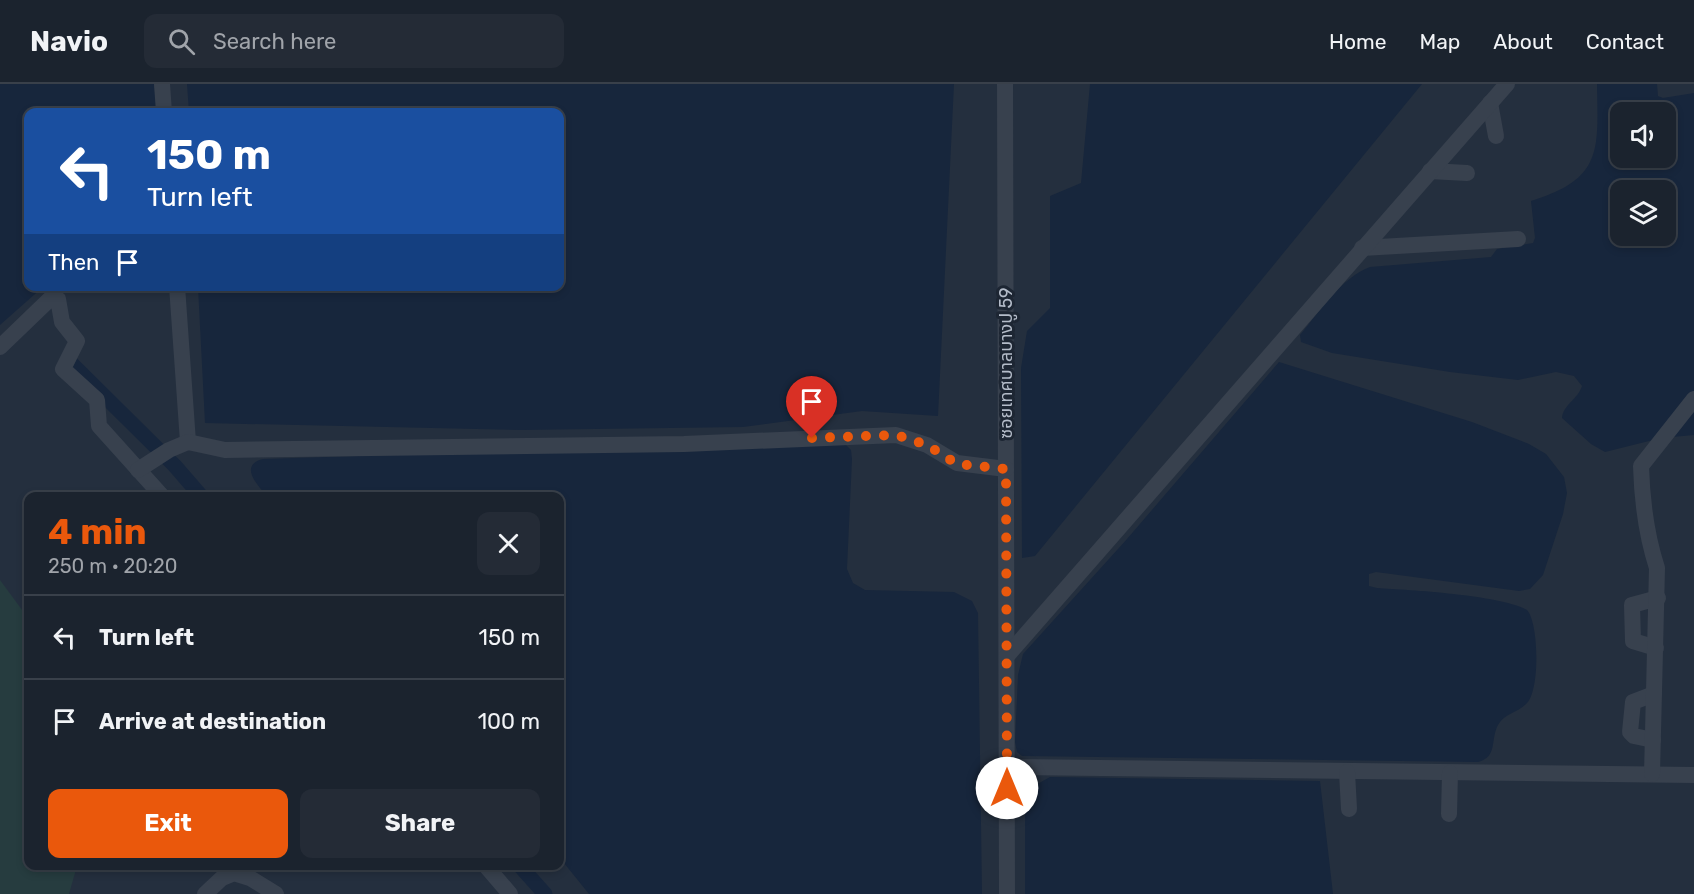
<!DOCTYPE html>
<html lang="en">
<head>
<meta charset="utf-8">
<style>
  :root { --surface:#1b232e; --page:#242b36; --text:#f1f3f6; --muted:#a0a4aa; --line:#39404a; --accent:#ea580c }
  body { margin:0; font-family:Rubik,"Noto Sans Thai",sans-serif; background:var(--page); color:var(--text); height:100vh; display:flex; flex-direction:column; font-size:22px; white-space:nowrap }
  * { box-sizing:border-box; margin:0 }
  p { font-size:20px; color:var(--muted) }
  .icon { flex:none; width:33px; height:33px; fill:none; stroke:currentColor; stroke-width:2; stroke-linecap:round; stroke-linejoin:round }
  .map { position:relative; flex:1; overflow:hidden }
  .sheet { position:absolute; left:24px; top:408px; width:540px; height:378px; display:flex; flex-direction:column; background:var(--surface); border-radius:12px; box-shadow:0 3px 9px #0003,0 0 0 2px var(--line) }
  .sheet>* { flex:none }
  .top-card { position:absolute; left:24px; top:24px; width:540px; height:183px; border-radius:12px; box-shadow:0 3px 9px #0003,0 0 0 2px var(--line); background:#1a4fa0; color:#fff; overflow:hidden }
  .tools { position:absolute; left:1610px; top:18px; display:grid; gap:12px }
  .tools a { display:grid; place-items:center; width:66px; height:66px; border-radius:12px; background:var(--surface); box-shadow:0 3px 9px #0003,0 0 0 2px var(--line); font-size:30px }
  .pin { position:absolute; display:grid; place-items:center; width:51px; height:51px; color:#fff; margin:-62px -26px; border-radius:50% 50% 50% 0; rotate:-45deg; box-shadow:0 0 6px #0007 }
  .pin .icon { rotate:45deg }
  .me { position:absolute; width:66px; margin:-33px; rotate:0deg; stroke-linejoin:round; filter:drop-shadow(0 0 4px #0008) }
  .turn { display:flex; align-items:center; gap:21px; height:126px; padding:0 24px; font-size:27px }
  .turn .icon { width:78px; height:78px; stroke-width:2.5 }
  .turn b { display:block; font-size:42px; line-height:51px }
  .then { display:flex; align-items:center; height:57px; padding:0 24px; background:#0003; gap:12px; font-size:22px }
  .round { display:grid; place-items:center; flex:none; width:63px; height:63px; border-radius:12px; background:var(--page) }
  .overview { display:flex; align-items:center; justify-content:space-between; height:102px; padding:0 24px }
  h1 { font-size:36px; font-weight:700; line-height:45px; color:var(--accent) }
  .button { display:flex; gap:12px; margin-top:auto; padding:12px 24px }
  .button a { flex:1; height:69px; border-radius:12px; background:var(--accent); color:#fff; font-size:24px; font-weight:700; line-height:69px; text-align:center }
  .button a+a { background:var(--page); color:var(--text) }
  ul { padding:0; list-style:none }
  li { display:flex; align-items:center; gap:18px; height:84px; padding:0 24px; border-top:2px solid var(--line) }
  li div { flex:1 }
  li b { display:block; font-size:22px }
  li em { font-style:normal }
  header { display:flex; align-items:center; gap:36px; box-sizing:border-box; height:84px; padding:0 30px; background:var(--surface); border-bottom:2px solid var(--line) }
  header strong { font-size:28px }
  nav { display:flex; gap:33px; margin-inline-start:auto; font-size:21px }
  .search { width:420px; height:54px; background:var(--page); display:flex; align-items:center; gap:15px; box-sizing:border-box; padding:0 21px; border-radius:12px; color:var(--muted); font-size:22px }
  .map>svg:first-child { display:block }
  .green { fill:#263c3f }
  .water { fill:#17263c; fill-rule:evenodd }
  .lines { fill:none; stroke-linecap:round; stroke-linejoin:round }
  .canal { stroke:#17263c; stroke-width:15 }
  .minor { stroke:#38414e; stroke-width:16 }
  .route { stroke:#ea580c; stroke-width:10; stroke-dasharray:0 18 }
  .labels { text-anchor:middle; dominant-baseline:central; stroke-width:6; stroke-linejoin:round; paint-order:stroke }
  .street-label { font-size:18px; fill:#b4bcc9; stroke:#1d2633 }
</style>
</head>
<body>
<header>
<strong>Navio</strong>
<div class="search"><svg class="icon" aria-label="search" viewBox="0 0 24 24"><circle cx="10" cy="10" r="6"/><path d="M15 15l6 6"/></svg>Search here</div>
<nav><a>Home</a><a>Map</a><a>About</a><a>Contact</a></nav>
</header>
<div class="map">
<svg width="1694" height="810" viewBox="0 0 1694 810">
  <rect width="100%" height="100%" fill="#242f3e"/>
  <polygon class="green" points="0,496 28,534 28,782 77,782 69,810 0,810"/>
  <g class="water">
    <polygon points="0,0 154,0 157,28 28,28 28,202 43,203 0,241"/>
    <polygon points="187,0 954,0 938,332 862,327 743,343 521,346 205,339 198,203 560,202 560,28 189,28"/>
    <polygon points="1090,0 1422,0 1035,472 1022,474 1021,284 1027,247 1050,224 1050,112 1081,99"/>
    <path d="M 1597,0 L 1657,0 L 1658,12 L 1663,14 L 1694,9 L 1694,351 L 1661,354 L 1605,368 L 1591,360 L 1562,334 C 1563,321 1578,315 1582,302 L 1574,292 L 1556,288 L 1518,296 L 1450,288 L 1332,269 L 1301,258 L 1300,251 C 1320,227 1341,194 1370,183 L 1491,173 L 1497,165 L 1533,159 L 1535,154 L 1531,117 C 1603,95 1598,67 1597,0 ZM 1620,28 L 1665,28 L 1665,74 L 1620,74 ZM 1620,106 L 1665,106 L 1665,152 L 1620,152 Z"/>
    <path d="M 1279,278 L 1472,338 L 1529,360 L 1546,370 L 1564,393 L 1567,409 L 1563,430 L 1543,491 L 1530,505 L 1519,507 L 1376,488 L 1369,490 L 1369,502 L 1377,504 C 1410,506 1501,511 1527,526 C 1539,539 1540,606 1527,619 C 1518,629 1505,629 1498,641 C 1490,656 1498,673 1478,678 L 1022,672 L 1017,668 L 1015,658 L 1018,591 L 1023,570 L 1127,455 Z"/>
    <path d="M 842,357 L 851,366 L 852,375 L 847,485 L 853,499 L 865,506 L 954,508 L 972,517 L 978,529 L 982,810 L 589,810 L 560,774 L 560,412 L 267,412 C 258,402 238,381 263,375 Z"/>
    <polygon points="1050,693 1320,697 1333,810 1025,810 1025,707"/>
  </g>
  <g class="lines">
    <g class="canal">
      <polyline points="71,279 175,382 201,412"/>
      <polyline points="520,782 545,810"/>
    </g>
    <g class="minor">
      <polyline points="162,0 164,28"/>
      <polyline points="1005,0 1007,810"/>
      <polyline points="1490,19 1496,52"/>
      <polyline points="1430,87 1467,89"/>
      <polyline points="1362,164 1518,155"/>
      <polyline points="177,202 188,358"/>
      <polyline points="0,263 53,212 58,215 62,238 77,257 63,285 97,316 99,342 162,412"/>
      <polyline points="138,386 169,366 188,358 225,366 684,360 896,351 927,361 957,379 1006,385"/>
      <polyline points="1656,564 1633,557 1632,521 1658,514"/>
      <polyline points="1007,572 1507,0"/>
      <polyline points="1653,656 1634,652 1630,648 1633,618 1654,610"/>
      <polyline points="1007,683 1694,691"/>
      <polyline points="1347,688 1349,725"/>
      <path d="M 1652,690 L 1657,484 C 1646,450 1642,417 1641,382 L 1694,315"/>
      <polyline points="1449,730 1450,689"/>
      <polyline points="486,782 510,810"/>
      <polyline points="205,810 222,794 234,789 250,794 276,810"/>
    </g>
  </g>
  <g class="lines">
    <polyline class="route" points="812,354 896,351 927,361 957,380 1006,385 1007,704"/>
  </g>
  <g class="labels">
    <g class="street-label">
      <text transform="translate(1006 279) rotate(-90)">ซอยเทศบาลบางปู 59</text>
    </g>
  </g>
</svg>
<div class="tools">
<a><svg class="icon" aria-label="sound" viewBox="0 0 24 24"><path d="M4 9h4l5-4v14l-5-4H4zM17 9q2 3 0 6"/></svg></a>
<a><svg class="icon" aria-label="layers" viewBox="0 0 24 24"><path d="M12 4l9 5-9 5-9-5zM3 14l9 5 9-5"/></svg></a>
</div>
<div class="pin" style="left:812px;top:354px;background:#d93025"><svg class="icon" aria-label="arrive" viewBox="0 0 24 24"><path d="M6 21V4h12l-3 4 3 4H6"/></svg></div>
<svg class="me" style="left:1007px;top:704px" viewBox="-20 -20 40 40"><circle r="19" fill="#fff"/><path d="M0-13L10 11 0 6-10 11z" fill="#ea580c"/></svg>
<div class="top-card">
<div class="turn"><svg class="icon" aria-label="left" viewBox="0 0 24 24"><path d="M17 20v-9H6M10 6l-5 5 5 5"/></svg><div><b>150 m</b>Turn left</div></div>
<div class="then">Then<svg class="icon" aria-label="arrive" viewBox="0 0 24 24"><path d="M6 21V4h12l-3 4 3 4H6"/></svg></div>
</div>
<section class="sheet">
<div class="overview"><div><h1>4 min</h1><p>250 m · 20:20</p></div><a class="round"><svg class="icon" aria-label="close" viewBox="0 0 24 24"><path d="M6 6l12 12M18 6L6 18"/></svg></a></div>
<ul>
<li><svg class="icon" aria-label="left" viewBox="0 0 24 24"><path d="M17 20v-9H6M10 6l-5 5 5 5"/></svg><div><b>Turn left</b></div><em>150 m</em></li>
<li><svg class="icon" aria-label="arrive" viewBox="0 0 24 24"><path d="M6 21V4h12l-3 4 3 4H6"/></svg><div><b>Arrive at destination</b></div><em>100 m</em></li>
</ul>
<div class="button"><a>Exit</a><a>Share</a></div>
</section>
</div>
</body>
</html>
